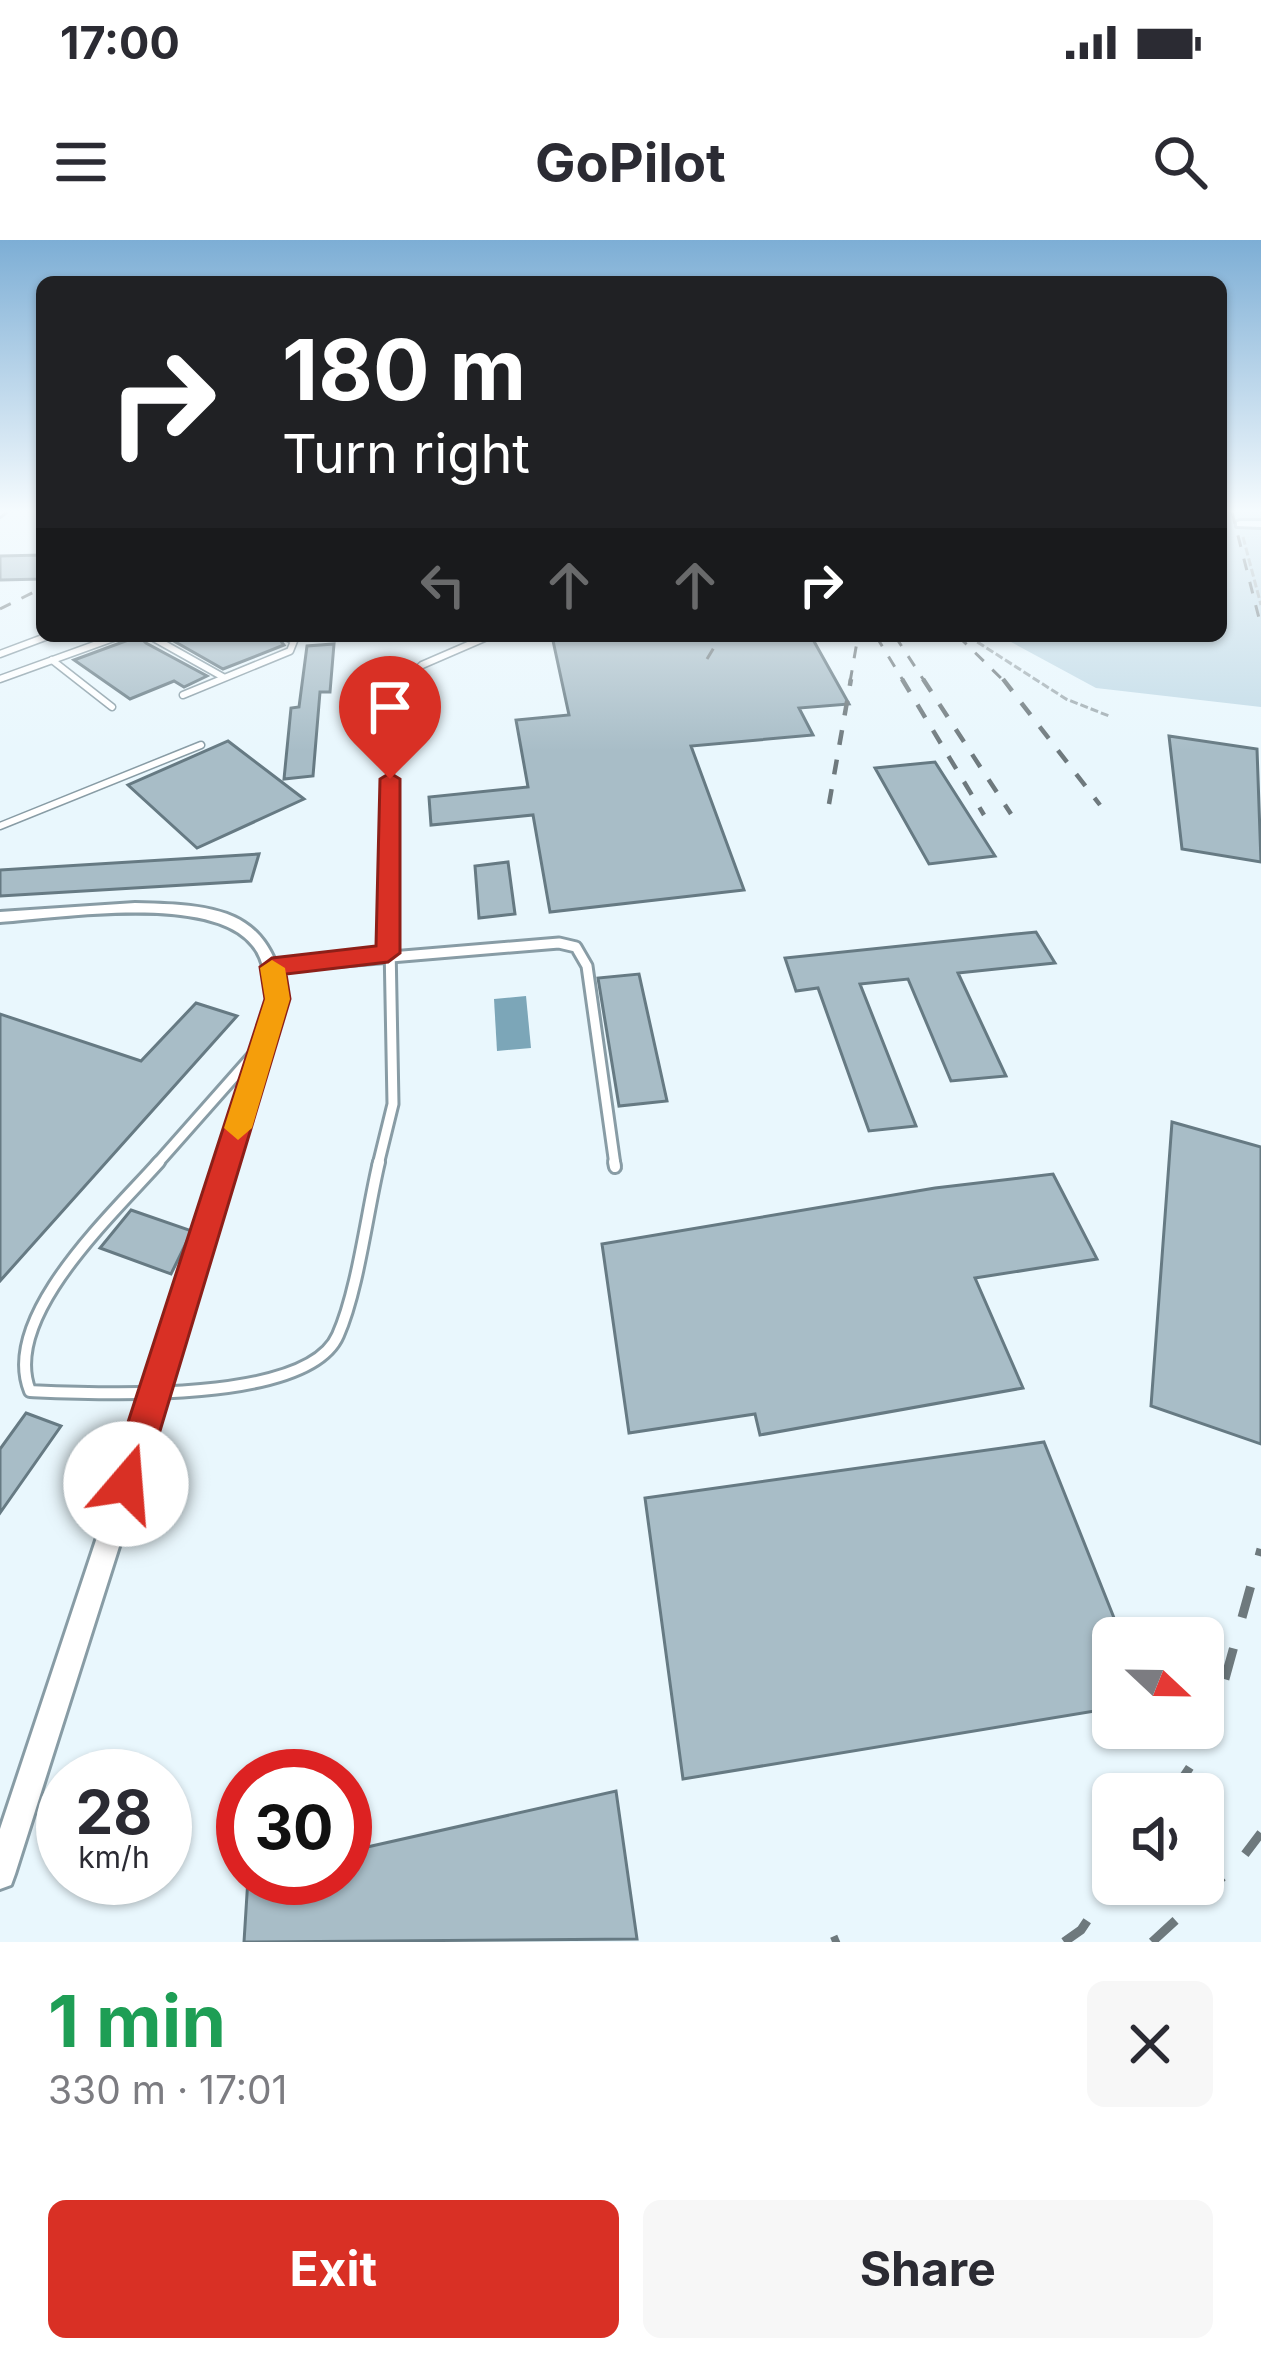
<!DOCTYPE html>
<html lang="en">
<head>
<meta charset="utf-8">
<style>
  :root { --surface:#fff; --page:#f7f7f7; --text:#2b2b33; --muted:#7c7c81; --accent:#d93025 }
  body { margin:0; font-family:Inter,sans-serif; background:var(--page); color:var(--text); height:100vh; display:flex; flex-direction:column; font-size:45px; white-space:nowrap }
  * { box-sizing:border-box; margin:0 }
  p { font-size:39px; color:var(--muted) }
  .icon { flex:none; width:66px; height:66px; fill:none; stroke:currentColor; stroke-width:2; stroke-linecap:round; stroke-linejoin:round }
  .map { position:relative; height:1702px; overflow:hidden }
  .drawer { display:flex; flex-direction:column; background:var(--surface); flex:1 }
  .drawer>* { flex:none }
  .banner { position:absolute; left:36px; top:36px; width:1191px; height:366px; border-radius:18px; box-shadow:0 3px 9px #0004; background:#202124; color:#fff; overflow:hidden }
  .needle { width:78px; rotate:112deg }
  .buttons { position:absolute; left:1092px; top:1377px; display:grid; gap:24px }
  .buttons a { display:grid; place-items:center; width:132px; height:132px; border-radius:18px; background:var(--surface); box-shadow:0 3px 9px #0004; font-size:60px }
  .speed { position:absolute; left:36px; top:1509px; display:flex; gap:24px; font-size:60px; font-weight:700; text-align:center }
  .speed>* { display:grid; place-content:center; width:156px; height:156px; border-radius:50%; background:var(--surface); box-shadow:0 3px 9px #0004; line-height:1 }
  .speed small { font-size:30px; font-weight:400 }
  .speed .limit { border:18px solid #d22; background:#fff; color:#111 }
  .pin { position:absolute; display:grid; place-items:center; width:102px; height:102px; color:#fff; margin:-123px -51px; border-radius:50% 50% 50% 0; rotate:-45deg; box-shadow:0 0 12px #0007 }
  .pin .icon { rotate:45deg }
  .me { position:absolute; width:132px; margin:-66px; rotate:18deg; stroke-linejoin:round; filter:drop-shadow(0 0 9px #0008) }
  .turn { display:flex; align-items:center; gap:42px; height:252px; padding:0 48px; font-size:54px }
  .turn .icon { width:156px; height:156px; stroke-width:2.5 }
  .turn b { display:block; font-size:84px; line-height:102px }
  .lanes { display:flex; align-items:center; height:114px; padding:0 48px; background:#0003; justify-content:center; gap:60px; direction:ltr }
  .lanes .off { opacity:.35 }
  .round { display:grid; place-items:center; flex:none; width:126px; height:126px; border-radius:18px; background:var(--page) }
  .summary { display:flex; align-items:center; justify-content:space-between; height:204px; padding:0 48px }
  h1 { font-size:72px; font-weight:700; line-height:90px; color:#1e9e55 }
  .cta { display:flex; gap:24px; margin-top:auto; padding:24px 48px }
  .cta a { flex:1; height:138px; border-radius:18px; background:var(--accent); color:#fff; font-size:48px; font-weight:700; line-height:138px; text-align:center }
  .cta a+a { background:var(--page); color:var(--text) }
  .status { display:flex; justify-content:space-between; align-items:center; height:84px; padding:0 60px; background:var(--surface); direction:ltr }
  .status svg { height:33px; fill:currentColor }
  header { display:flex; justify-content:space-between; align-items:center; height:156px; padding:0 48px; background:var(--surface); font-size:54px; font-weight:700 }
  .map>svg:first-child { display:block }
  .green { fill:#c2dbe7 }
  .water { fill:#7ca6b8 }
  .building { fill:#a8bdc7; stroke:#667a83; stroke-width:3 }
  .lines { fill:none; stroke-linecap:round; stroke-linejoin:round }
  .service-far2-casing { stroke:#889ca5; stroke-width:9 }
  .service-far1-casing { stroke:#889ca5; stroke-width:15 }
  .service-casing { stroke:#889ca5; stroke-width:16 }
  .minor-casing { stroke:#889ca5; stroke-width:6 }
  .path { stroke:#a2aeb3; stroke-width:3; stroke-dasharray:8 3; stroke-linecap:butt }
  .service-far2 { stroke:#fff; stroke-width:6 }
  .service-far1 { stroke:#fff; stroke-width:9 }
  .service { stroke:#fff; stroke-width:10 }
  .minor { fill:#fff; fill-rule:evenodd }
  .rail-far2 { stroke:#6e797d; stroke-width:3; stroke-dasharray:12 12; stroke-linecap:butt }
  .rail-far1 { stroke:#6e797d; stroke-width:4.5; stroke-dasharray:15 15; stroke-linecap:butt }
  .rail { stroke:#6e797d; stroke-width:9; stroke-dasharray:32 32; stroke-linecap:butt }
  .route { fill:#d93025; stroke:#8d1f18; stroke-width:3 }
  .slow { fill:#f59e0b }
</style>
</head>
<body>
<div class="status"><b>17:00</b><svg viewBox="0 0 49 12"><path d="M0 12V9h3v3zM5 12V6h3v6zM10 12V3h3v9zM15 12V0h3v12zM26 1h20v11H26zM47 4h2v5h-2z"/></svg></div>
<header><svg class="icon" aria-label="menu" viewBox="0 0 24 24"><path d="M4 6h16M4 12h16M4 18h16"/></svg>GoPilot<svg class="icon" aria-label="search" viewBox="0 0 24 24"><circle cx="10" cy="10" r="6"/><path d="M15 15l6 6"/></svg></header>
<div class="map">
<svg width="1261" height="1702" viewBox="0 0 1261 1702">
  <rect width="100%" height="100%" fill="#e9f7fd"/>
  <polygon class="green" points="1221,272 1261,272 1261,467 1096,448 1000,396 1221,396"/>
  <polygon class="water" points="526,756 531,808 497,811 494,759"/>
  <g class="building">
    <polygon points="42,315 42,339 0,340 0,316"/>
    <polygon points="139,396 146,403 207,436 184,447 174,441 130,459 74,420"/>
    <polygon points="165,396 277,396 284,405 223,429"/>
    <polygon points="552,396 811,396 849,464 799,468 813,495 691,506 744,650 550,672 533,575 431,585 429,557 528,547 516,480 569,475"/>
    <polygon points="334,404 330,452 320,452 313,536 284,539 291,468 299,467 307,406"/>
    <polygon points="1169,496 1257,509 1261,622 1182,609"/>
    <polygon points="228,501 304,559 197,608 128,545"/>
    <polygon points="935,522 995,616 929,624 875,528"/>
    <polygon points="259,614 251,641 0,656 0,630"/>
    <polygon points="508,622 515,674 479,678 475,626"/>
    <polygon points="1036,692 1055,723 958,733 1006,836 951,841 908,739 860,744 916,886 869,891 818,748 796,751 785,718"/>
    <polygon points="639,734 667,861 619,866 598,738"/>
    <polygon points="196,763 237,776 0,1041 0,774 141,821"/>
    <polygon points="1172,882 1261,907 1261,1204 1151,1166"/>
    <polygon points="1053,934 1097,1019 975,1038 1023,1148 760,1195 755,1174 629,1193 602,1004 935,948"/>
    <polygon points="131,970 192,991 171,1034 100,1008"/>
    <polygon points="26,1173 61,1186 0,1273 0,1209"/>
    <polygon points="1044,1202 1122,1398 1113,1398 1113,1468 683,1539 645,1258"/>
    <polygon points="616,1551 637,1699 244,1702 248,1638 345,1638 345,1612"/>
  </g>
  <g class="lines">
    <g class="service-far2-casing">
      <g id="service-far2">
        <polyline points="150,396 223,437"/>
        <polyline points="0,414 48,396"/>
        <polyline points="52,420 112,467"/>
        <polyline points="0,439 119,396"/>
        <polyline points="183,455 290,411 294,401 284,396"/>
        <polyline points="0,586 201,505"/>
        <polyline points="389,655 392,452 422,425 489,396"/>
      </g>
    </g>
    <g class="service-far1-casing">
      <g id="service-far1">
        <polyline points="272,727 559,703 576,707 587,726 615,925"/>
        <polyline points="156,925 255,813"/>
        <polyline points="378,925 393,864 389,652"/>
      </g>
    </g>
    <g class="service-casing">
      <g id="service">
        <path d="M 159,922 C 113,974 0,1077 30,1151 C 96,1154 308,1165 338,1095 C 358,1050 367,972 379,922"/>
        <polyline points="614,922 615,927"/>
      </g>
    </g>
    <g class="minor-casing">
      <g id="minor">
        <polygon points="0,272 5,272 0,276"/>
        <polygon points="1240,281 1261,281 1261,287 1237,286 1237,282"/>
        <path d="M 135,663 C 215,665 271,667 285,759 L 183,1105 L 15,1634 L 11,1645 L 0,1649 L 0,1589 L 161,1105 L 269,759 C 266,742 265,720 253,706 C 212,653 61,678 0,682 L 0,672 Z"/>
      </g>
    </g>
    <g class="path">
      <polyline points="1243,297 1261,365"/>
      <polyline points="968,396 1066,459 1109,476"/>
    </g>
    <use href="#service-far2" class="service-far2"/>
    <use href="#service-far1" class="service-far1"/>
    <use href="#service" class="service"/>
    <use href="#minor" class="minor"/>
    <g class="rail-far2">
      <polyline points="1232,272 1261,386"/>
      <polyline points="0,369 42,348"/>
      <polyline points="876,396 904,442"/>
      <polyline points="895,396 925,442"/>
      <polyline points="958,396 1005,442"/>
      <polyline points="707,419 721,396"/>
      <polyline points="850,442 858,396"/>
    </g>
    <g class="rail-far1">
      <polyline points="902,439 984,575"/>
      <polyline points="923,439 1011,574"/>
      <polyline points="1003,439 1100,565"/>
      <polyline points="829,564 851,439"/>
    </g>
    <g class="rail">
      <polyline points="1172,1554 1208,1500 1261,1309"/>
      <polyline points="832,1702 839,1699"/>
      <polyline points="1064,1702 1081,1690 1113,1642"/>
      <polyline points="1152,1702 1239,1622 1261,1593"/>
    </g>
  </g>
  <linearGradient id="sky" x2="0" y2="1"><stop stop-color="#7daed5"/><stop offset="0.53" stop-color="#f5fbfe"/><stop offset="1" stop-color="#f5fbfe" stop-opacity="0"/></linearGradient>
  <rect width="1261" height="511" fill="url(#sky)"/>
  <polygon class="route" points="390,533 400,539 400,713 388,722 286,734 290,759 144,1244 139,1257 126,1262 113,1257 108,1244 265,759 260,727 272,718 376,706 380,539"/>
  <polygon class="slow" points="272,720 285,728 290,759 252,888 238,900 224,888 265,759 260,728"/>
</svg>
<div class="buttons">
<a><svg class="needle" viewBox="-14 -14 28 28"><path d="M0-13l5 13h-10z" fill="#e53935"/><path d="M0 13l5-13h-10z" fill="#7c7c81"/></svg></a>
<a><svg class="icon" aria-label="sound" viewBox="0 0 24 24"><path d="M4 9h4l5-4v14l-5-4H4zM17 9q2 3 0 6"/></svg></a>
</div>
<div class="speed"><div>28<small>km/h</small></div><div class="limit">30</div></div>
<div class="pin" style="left:390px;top:539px;background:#d93025"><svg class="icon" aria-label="arrive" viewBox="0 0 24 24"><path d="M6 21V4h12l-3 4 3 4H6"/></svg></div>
<svg class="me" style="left:126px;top:1244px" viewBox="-20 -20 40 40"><circle r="19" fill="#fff"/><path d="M0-13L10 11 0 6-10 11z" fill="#d93025"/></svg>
<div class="banner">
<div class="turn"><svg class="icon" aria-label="right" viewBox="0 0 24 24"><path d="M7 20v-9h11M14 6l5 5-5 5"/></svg><div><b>180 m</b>Turn right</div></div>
<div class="lanes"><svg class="icon off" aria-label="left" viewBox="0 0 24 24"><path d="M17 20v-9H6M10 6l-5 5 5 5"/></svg><svg class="icon off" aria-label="ahead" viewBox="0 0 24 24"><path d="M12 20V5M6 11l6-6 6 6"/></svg><svg class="icon off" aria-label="ahead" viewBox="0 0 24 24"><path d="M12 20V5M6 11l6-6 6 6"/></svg><svg class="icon" aria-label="right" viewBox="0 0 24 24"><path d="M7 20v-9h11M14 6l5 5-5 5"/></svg></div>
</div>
</div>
<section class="drawer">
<div class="summary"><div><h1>1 min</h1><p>330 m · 17:01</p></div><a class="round"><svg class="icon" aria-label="close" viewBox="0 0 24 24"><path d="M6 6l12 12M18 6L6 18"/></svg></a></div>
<div class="cta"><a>Exit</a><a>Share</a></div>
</section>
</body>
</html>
